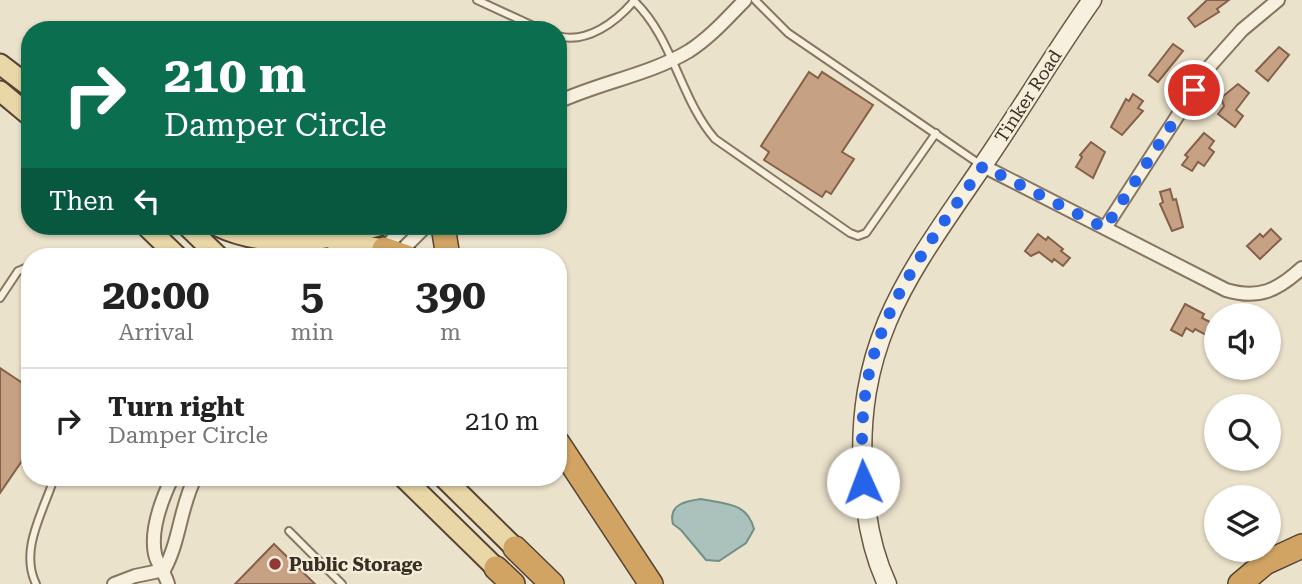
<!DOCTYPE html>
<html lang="en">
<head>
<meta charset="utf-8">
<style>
  :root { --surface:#fff; --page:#f6f6f6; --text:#222; --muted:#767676; --line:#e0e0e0 }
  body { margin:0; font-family:"Roboto Serif",serif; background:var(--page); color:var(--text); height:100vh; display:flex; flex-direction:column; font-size:26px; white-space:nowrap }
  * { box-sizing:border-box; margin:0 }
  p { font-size:23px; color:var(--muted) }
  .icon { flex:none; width:38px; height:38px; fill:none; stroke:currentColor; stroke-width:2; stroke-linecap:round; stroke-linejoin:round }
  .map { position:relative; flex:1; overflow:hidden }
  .sheet { position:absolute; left:21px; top:248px; width:546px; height:238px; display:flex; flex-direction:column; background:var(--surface); border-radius:28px; box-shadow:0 2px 5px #0004 }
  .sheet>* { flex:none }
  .top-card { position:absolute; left:21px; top:21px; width:546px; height:214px; border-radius:28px; box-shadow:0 2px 5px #0004; background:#0b6e4f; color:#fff; overflow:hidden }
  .controls { position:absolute; left:1204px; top:303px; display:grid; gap:14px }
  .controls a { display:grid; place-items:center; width:77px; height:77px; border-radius:50%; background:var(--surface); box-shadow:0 2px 5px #0004; font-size:35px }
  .pin { position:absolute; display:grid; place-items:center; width:60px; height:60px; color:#fff; margin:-30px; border:4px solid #fff; border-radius:50%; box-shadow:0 2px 7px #0007 }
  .me { position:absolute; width:77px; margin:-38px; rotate:358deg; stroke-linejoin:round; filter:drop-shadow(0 0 5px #0008) }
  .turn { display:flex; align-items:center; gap:24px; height:147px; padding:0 28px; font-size:32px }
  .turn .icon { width:91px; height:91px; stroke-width:2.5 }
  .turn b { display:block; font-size:49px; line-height:60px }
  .then { display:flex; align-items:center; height:66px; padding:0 28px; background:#0003; gap:14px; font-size:26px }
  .eta { display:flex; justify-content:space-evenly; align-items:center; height:119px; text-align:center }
  .eta b { font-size:42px; font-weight:700; line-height:49px }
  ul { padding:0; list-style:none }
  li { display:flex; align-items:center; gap:21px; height:105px; padding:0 28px; border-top:2px solid var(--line) }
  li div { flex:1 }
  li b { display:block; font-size:26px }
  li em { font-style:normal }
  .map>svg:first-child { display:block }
  .water { fill:#abc1bb; stroke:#728f88; stroke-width:2 }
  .building { fill:#c6a184; stroke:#846148; stroke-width:2 }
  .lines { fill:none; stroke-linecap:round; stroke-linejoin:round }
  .lane-casing { stroke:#877660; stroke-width:10 }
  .street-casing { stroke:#877660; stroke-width:16 }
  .secondary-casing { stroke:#695743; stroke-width:21 }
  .primary-casing { stroke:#564434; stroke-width:23 }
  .highway-casing { stroke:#564434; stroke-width:26 }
  .lane { stroke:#f7f0de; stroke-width:6 }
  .street { stroke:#f7f0de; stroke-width:12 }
  .secondary { stroke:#f7f0de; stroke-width:18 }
  .primary { stroke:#ead7a7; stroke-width:19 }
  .highway { stroke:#d2a464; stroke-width:23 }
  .route { stroke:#2563eb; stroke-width:12; stroke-dasharray:0 21.6 }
  .poi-dot { fill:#913735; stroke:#f3edda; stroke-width:2.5 }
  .labels { text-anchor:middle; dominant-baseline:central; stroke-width:5; stroke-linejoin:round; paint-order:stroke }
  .street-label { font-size:18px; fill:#392e22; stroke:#f3edda }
  .poi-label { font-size:18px; font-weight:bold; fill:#392e22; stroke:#f3edda; text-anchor:start }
</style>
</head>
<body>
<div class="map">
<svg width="1302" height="584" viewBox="0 0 1302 584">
  <rect width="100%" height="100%" fill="#ebe2cb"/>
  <path class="water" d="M 701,499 C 725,504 747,502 754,529 L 746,543 L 719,561 L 706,560 L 681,530 L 673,524 C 668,504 686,501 701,499 Z"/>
  <g class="building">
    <polygon points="1207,0 1229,0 1217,9 1219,12 1195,27 1188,18"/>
    <polygon points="1173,44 1183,51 1158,82 1149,75"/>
    <polygon points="1279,47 1289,55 1268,81 1256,71"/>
    <polygon points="809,72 818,78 822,72 873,105 842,152 854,159 831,194 826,191 822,197 764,160 769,152 761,146"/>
    <polygon points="1238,84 1249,93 1236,110 1243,116 1235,127 1218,114 1224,106 1221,98"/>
    <polygon points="1133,94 1143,101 1138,108 1143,111 1122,135 1111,127 1126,99 1129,101"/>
    <polygon points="1204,133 1214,141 1209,148 1214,152 1204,166 1198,162 1192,171 1182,165 1188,157 1185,155"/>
    <polygon points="1091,142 1105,152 1093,178 1076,167 1082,157 1080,155"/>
    <polygon points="1170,189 1173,200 1176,199 1183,227 1172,231 1160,204 1163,202 1160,192"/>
    <polygon points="1271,229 1281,239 1260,259 1247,246 1260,234 1263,237"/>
    <polygon points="1038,234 1046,240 1048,237 1063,249 1061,251 1070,258 1063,266 1054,259 1052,262 1039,252 1031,256 1025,251"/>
    <polygon points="1185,304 1204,314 1202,318 1212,323 1206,335 1195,329 1193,332 1186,328 1182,336 1171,330"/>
    <polygon points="0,368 30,388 30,462 24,458 0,493"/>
    <polygon points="274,544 315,584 235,584"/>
  </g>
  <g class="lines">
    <g class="lane-casing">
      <g id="lane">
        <polyline points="477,0 542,30"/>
        <path d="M 633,0 C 673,37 680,99 715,139 L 850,233 L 858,236 L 866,233 L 936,133"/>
        <polyline points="755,0 788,33 981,165"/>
        <path d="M 558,36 C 587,44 616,22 634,1"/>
        <polyline points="0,298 18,271 30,266"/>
        <polyline points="289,531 342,584"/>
        <path d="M 36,584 C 19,549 44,511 54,478"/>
      </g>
    </g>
    <g class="street-casing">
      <g id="street">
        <path d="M 558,102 C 601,82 649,75 689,51 C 711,37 728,17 745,0"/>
        <path d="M 983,166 L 1226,290 C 1259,300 1278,290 1302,268"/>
        <polyline points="1105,228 1209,67 1242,30 1278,0"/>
        <polyline points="382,250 406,226"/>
        <polyline points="395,257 426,226"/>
        <path d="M 164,570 C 180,541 180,507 195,478"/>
        <polyline points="114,584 135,576 164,570"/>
        <path d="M 168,584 C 165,573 157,564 155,554 C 150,530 162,499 172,478"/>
      </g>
    </g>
    <g class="secondary-casing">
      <path id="secondary" d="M 887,584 C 871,550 865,513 863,476 C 855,340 909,274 981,168 C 1019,113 1053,55 1092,0"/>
    </g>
    <g class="primary-casing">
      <g id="primary">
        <polyline points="0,64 30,87"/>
        <polyline points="0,91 30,116"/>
        <polyline points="146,226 178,257"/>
        <polyline points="187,226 219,257"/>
        <path d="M 217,226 C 267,250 326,241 378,226"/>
        <polyline points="336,242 384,249"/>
        <polyline points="404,478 496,568"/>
        <polyline points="444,478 515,548"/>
      </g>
    </g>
    <g class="highway-casing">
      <g id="highway">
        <polyline points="443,226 448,257"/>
        <polyline points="384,249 407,257"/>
        <polyline points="558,443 651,584"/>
        <polyline points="515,548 552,584"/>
        <polyline points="496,568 513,584"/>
        <polyline points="1240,584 1265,563 1302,546"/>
      </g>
    </g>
    <use href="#lane" class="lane"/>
    <use href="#street" class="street"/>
    <use href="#secondary" class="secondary"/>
    <use href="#primary" class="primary"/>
    <use href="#highway" class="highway"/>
  </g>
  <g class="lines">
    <path class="route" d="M 863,482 C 861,443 861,404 871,365 C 890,291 940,228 983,166 L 1105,228 L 1194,90"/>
  </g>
  <circle class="poi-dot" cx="275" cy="564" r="7"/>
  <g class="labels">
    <g class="street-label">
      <text transform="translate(1028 96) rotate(-57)">Tinker Road</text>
    </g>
    <g class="poi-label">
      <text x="289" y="564">Public Storage</text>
    </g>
  </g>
</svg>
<div class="controls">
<a><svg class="icon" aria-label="sound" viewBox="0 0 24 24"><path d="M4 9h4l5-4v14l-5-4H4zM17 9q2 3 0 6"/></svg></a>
<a><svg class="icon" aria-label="search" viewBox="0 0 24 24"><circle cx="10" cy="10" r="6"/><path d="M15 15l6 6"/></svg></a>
<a><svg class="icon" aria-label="layers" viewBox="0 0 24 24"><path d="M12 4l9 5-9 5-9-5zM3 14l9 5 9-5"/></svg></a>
</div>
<div class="pin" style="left:1194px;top:90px;background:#d93025"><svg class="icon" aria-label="arrive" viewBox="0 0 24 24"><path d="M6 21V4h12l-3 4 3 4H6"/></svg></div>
<svg class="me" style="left:863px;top:482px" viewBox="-20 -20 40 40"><circle r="19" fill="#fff"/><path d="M0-13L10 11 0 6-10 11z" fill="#2563eb"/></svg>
<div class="top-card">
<div class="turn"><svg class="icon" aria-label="right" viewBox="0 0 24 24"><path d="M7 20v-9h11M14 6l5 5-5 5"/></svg><div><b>210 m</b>Damper Circle</div></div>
<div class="then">Then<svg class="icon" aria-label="left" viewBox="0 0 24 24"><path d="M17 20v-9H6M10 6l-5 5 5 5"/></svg></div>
</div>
<section class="sheet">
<div class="eta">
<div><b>20:00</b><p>Arrival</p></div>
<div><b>5</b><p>min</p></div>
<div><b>390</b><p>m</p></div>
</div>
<ul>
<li><svg class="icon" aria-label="right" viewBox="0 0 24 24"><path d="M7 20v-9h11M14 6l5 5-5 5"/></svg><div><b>Turn right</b><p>Damper Circle</p></div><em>210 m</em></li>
</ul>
</section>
</div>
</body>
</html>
